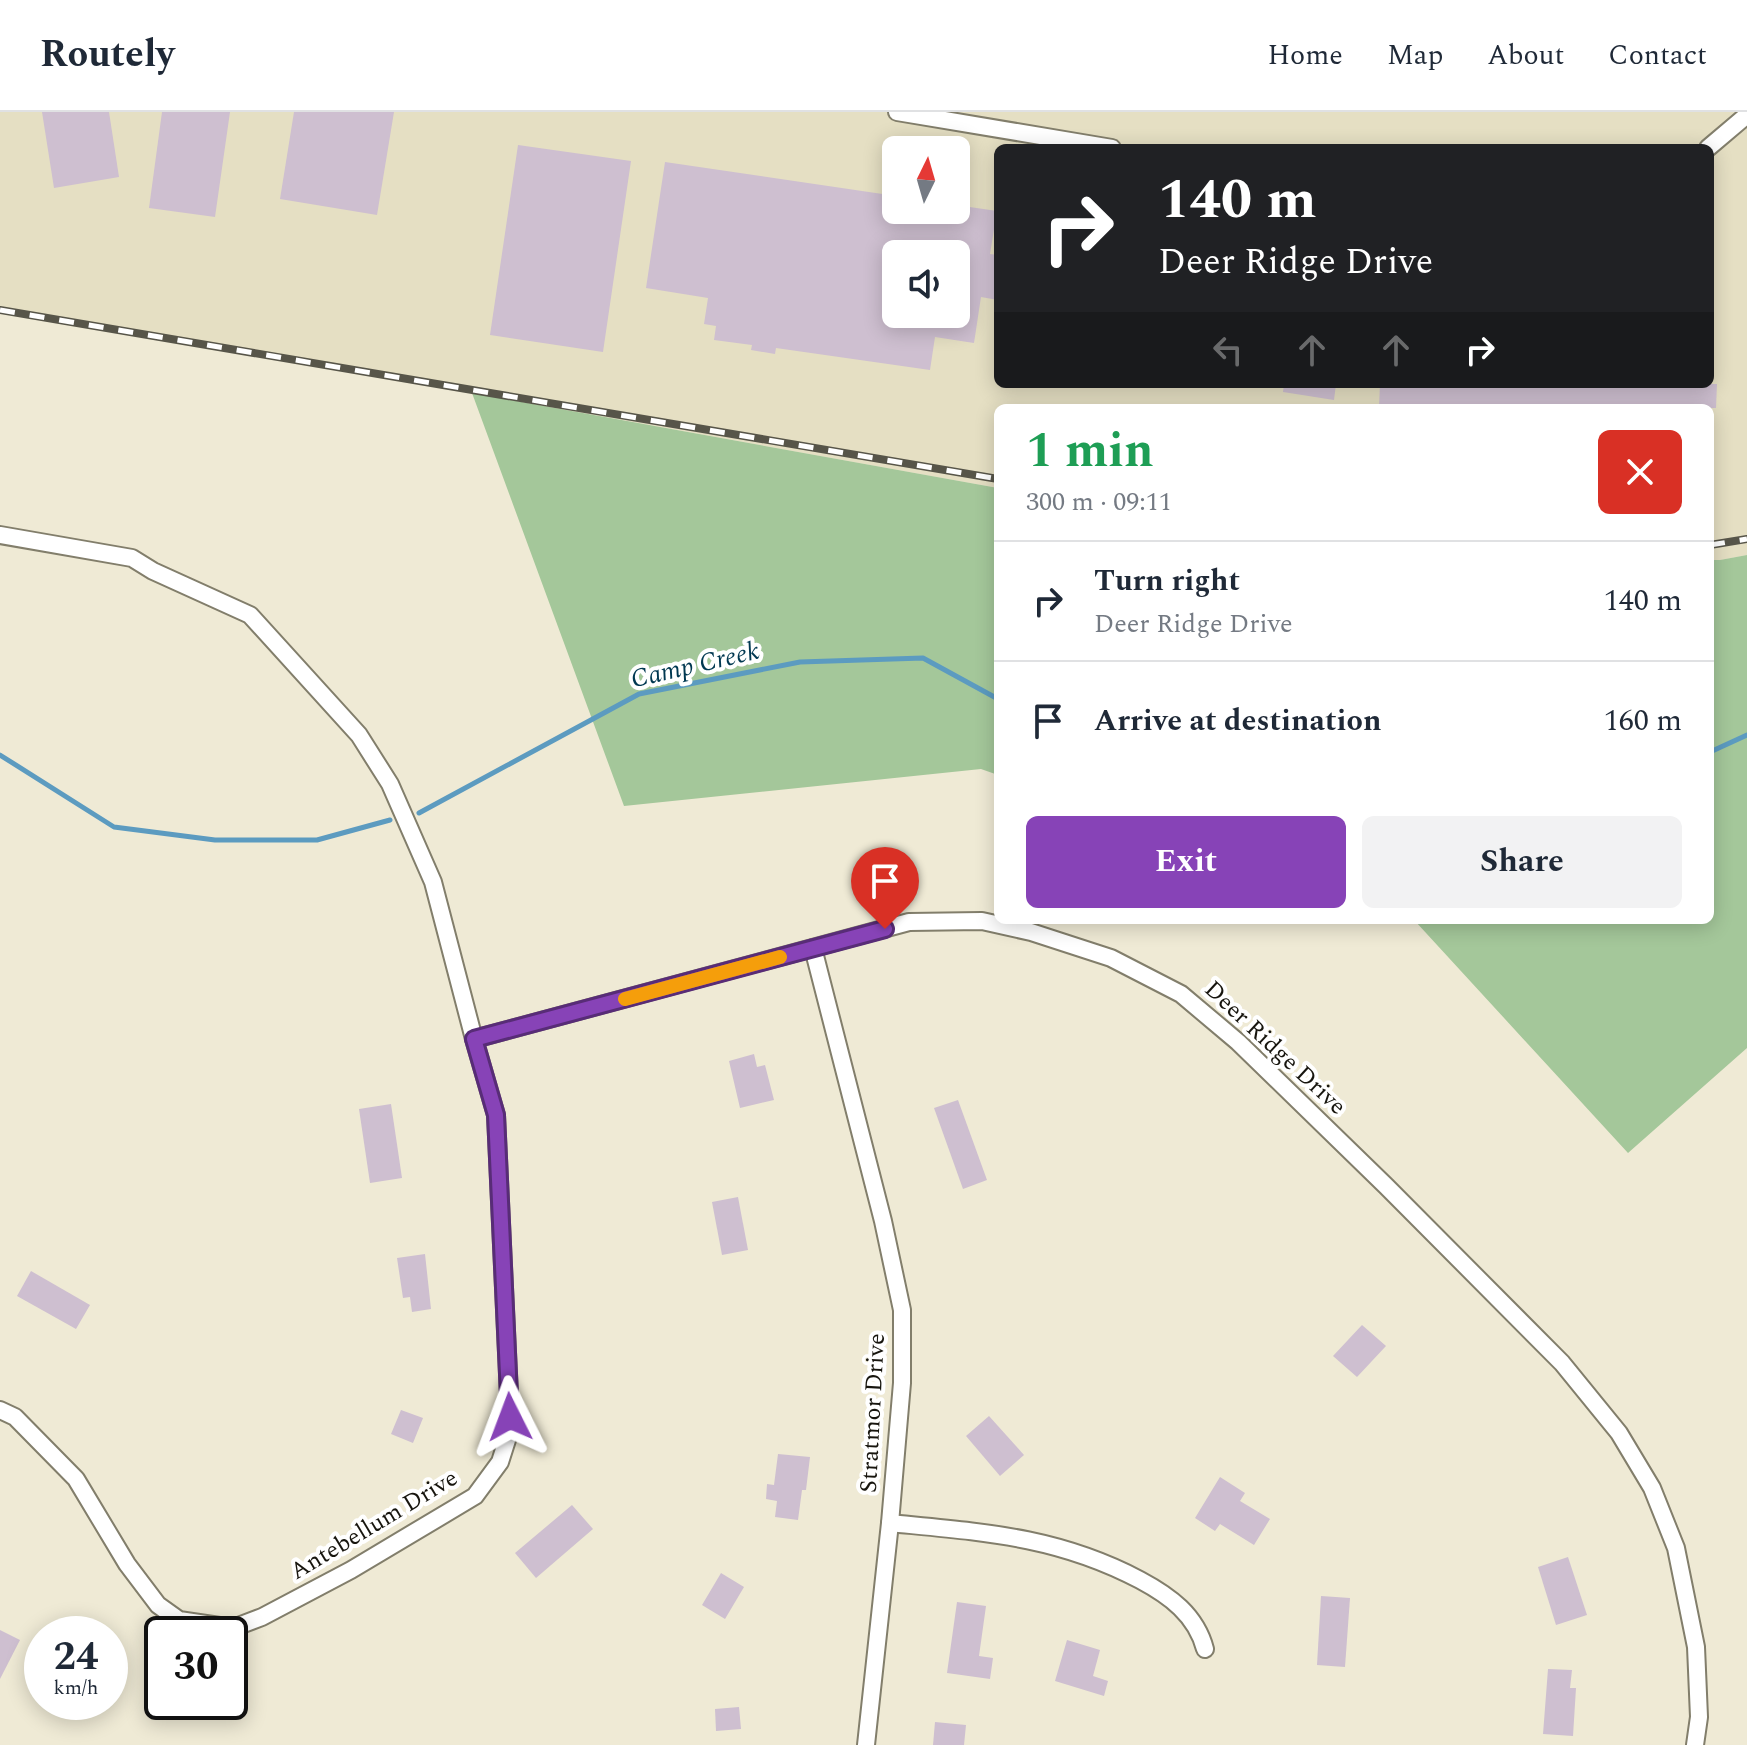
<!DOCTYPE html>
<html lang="en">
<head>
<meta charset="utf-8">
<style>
  :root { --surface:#fff; --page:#f2f2f3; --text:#1f2937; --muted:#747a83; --line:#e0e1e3; --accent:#8743b7 }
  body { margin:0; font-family:Spectral,serif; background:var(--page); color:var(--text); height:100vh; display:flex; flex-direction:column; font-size:30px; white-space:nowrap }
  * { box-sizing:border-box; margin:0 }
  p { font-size:26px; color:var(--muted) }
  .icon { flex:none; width:44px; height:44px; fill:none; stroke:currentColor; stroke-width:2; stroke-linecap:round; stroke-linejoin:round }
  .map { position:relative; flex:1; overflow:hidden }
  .details { position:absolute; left:994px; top:292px; width:720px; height:520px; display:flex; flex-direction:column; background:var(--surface); border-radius:12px; box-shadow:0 4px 20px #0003 }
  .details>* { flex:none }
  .hud { position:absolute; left:994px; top:32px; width:720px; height:244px; border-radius:12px; box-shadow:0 4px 20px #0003; background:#202124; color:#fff; overflow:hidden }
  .needle { width:52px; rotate:5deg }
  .buttons { position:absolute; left:882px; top:24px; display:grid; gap:16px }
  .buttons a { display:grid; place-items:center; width:88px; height:88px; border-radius:12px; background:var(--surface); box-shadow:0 4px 20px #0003; font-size:40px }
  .speed { position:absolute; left:24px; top:1504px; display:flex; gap:16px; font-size:40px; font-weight:700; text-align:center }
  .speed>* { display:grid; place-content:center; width:104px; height:104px; border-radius:50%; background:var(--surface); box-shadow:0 4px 20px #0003; line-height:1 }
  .speed small { font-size:20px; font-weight:400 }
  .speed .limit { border:4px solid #111; border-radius:12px; background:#fff; color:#111 }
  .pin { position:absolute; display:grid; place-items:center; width:68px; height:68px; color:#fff; margin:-82px -34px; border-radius:50% 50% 50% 0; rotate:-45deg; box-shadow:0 0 8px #0007 }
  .pin .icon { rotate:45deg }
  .me { position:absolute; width:88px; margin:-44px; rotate:357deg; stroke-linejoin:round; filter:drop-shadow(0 0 6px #0008) }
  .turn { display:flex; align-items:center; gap:28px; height:168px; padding:0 32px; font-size:36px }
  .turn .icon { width:104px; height:104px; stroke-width:2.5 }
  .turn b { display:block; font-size:56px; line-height:68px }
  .lanes { display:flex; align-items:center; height:76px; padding:0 32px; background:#0003; justify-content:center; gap:40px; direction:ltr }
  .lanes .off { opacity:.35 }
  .round { display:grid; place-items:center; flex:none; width:84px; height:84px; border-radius:12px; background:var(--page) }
  .headline { display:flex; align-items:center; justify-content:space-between; height:136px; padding:0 32px }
  h1 { font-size:48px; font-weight:700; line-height:60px; color:#1e9e55 }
  .cta { display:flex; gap:16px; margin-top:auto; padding:16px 32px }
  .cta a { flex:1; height:92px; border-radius:12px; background:var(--accent); color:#fff; font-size:32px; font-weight:700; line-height:92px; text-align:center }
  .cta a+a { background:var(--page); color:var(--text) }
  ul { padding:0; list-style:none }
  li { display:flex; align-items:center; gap:24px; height:120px; padding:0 32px; border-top:2px solid var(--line) }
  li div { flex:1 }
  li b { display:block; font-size:30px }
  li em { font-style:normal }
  header { display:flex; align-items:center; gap:48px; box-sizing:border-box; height:112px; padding:0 40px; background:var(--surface); border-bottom:2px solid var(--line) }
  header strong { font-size:38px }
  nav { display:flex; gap:44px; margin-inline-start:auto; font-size:28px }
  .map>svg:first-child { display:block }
  .built { fill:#e5dfc3; fill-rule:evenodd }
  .green { fill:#a4c79a }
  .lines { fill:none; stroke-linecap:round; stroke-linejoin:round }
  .stream { stroke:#5c9bc0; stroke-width:5 }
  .building { fill:#cebfd0; fill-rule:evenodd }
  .street-casing { stroke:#827e6b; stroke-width:20 }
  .street { stroke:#fff; stroke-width:16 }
  .rail-casing { stroke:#575549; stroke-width:8 }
  .rail { stroke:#fff; stroke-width:5; stroke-dasharray:15; stroke-linecap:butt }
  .route-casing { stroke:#582c77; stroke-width:20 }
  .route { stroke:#8743b7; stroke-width:14 }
  .slow { stroke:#f59e0b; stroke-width:14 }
  .labels { text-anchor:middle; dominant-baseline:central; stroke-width:8; stroke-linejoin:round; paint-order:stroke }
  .street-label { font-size:24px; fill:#17150e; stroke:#fff }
  .water-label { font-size:26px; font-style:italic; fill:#003851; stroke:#fff }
</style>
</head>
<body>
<header>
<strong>Routely</strong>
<nav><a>Home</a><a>Map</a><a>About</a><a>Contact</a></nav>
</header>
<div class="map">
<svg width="1747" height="1633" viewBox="0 0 1747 1633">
  <rect width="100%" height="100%" fill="#efead5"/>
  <path class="built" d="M 0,0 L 1747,0 L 1747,443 L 1720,448 L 1710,448 L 1710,296 L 998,296 L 998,376 L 0,196 ZM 998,36 L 1710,36 L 1710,272 L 998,272 ZM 896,38 L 956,38 L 956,98 L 896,98 ZM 896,142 L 956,142 L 956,202 L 896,202 Z"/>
  <g class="green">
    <polygon points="472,281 998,376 998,663 981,657 624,694"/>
    <polygon points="1747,443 1747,936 1628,1041 1415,809 1412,808 1710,808 1710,448 1720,448"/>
  </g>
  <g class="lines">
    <g class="stream">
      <polyline points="1710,640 1747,623"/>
      <polyline points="0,643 114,715 215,728 317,728 390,708"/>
      <polyline points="419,701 639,582 800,550 923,546 998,587"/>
    </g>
  </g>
  <g class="building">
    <polygon points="42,0 109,0 119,65 54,76"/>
    <polygon points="162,0 230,0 215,105 149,96"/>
    <polygon points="294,0 394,0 377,103 280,87"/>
    <polygon points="518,33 631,49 603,240 490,223"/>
    <path d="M 665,50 L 896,84 L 896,98 L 956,98 L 956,93 L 997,99 L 990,142 L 998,143 L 998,188 L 981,185 L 974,231 L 935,225 L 930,258 L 776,236 L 775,242 L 751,238 L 752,233 L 714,228 L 716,214 L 704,212 L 708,186 L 646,176 ZM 896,142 L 956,142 L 956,202 L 896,202 Z"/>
    <polygon points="1284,272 1336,272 1334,288 1283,280"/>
    <polygon points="1380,272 1717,272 1716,296 1605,296 1541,293 1540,296 1379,295"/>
    <polygon points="754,942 757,955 765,953 774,988 740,996 729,949"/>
    <polygon points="958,988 987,1068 963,1077 934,996"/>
    <polygon points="391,992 402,1066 370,1071 359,997"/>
    <polygon points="738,1085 748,1138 722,1143 712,1090"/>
    <polygon points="425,1142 431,1197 412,1200 410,1185 403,1186 397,1146"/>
    <polygon points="31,1159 90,1193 76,1217 17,1184"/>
    <polygon points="1362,1213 1386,1234 1357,1265 1333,1244"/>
    <polygon points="401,1298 423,1306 413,1331 391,1322"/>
    <polygon points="989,1304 1024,1343 1000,1364 966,1324"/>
    <polygon points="778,1342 810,1345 806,1378 802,1378 798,1408 775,1405 777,1389 766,1387 767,1372 774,1373"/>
    <polygon points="1220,1365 1245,1381 1240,1389 1270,1407 1254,1433 1220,1412 1215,1419 1195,1406"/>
    <polygon points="572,1393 593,1417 536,1466 515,1441"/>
    <polygon points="1568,1445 1587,1503 1556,1513 1538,1455"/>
    <polygon points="721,1461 744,1475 725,1507 702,1493"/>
    <polygon points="1321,1484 1350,1486 1345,1555 1317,1553"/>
    <polygon points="957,1490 986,1494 979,1544 993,1546 990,1567 947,1561"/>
    <polygon points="0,1518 20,1528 0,1567"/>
    <polygon points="1067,1528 1100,1538 1093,1564 1108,1569 1104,1584 1055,1569"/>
    <polygon points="1548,1557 1572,1558 1570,1576 1576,1576 1573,1624 1543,1622"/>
    <polygon points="739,1595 741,1617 716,1619 715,1597"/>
    <polygon points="935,1610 966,1613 964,1633 933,1633"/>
  </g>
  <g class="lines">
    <g class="street-casing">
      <g id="street">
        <polyline points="897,0 1112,36"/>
        <polyline points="1708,36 1747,3"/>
        <polyline points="0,423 132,446 153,459 250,503 359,623 390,672 433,770 474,927 496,1003 510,1305 507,1328 500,1350 475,1384 351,1458 262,1505 233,1516 179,1508 158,1493 127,1452 76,1367 15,1305 0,1298"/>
        <polyline points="813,836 883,1109 902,1198 902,1271 890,1411 866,1633"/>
        <polyline points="474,927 909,810 982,809 1031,820 1111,846 1181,882 1238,930 1386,1074 1562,1251 1619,1321 1652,1376 1676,1436 1696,1535 1699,1605 1695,1633"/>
        <path d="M 890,1411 C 981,1420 1057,1424 1140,1468 C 1170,1484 1196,1503 1205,1537"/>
      </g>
    </g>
    <use href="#street" class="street"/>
    <g class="rail-casing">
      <g id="rail">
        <polyline points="0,198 998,367"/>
        <polyline points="1710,433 1747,427"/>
      </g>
    </g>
    <use href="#rail" class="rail"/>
  </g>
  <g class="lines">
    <g class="route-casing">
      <polyline id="route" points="510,1305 496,1003 474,927 885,817"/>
    </g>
    <use href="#route" class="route"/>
    <polyline class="slow" points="625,887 780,845"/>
  </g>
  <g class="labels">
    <g class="street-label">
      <text transform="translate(1275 936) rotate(43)">Deer Ridge Drive</text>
      <text transform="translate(873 1301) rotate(-87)">Stratmor Drive</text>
      <text transform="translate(374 1413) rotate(-31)">Antebellum Drive</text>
    </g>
    <g class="water-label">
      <text transform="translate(695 553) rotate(-13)">Camp Creek</text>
    </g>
  </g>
</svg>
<div class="buttons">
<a><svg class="needle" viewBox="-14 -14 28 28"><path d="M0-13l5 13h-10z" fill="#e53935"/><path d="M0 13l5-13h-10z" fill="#747a83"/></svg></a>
<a><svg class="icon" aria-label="sound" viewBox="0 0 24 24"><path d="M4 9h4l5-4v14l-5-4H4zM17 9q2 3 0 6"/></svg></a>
</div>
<div class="speed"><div>24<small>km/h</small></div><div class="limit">30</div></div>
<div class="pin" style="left:885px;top:817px;background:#d93025"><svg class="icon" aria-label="arrive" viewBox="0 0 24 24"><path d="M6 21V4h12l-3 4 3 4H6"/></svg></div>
<svg class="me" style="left:510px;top:1305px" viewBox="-20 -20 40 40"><path d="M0-17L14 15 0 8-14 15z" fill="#8743b7" stroke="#fff" stroke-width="4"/></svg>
<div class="hud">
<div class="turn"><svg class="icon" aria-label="right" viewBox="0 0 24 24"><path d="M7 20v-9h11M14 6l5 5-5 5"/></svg><div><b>140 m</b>Deer Ridge Drive</div></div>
<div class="lanes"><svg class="icon off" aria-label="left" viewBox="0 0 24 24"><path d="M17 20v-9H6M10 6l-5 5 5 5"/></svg><svg class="icon off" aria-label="ahead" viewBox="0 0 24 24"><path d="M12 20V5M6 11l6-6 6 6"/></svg><svg class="icon off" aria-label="ahead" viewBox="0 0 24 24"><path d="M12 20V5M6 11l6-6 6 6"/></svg><svg class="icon" aria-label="right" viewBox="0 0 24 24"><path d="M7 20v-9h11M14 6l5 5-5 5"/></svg></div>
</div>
<section class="details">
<div class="headline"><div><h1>1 min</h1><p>300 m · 09:11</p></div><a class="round" style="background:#d93025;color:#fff"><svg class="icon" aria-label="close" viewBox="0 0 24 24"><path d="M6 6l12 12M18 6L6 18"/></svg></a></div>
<ul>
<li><svg class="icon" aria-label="right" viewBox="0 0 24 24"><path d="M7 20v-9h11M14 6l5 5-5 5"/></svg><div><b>Turn right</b><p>Deer Ridge Drive</p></div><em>140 m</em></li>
<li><svg class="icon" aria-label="arrive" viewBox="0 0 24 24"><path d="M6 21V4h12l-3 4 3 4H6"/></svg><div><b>Arrive at destination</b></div><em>160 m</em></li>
</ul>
<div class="cta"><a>Exit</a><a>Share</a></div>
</section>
</div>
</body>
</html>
